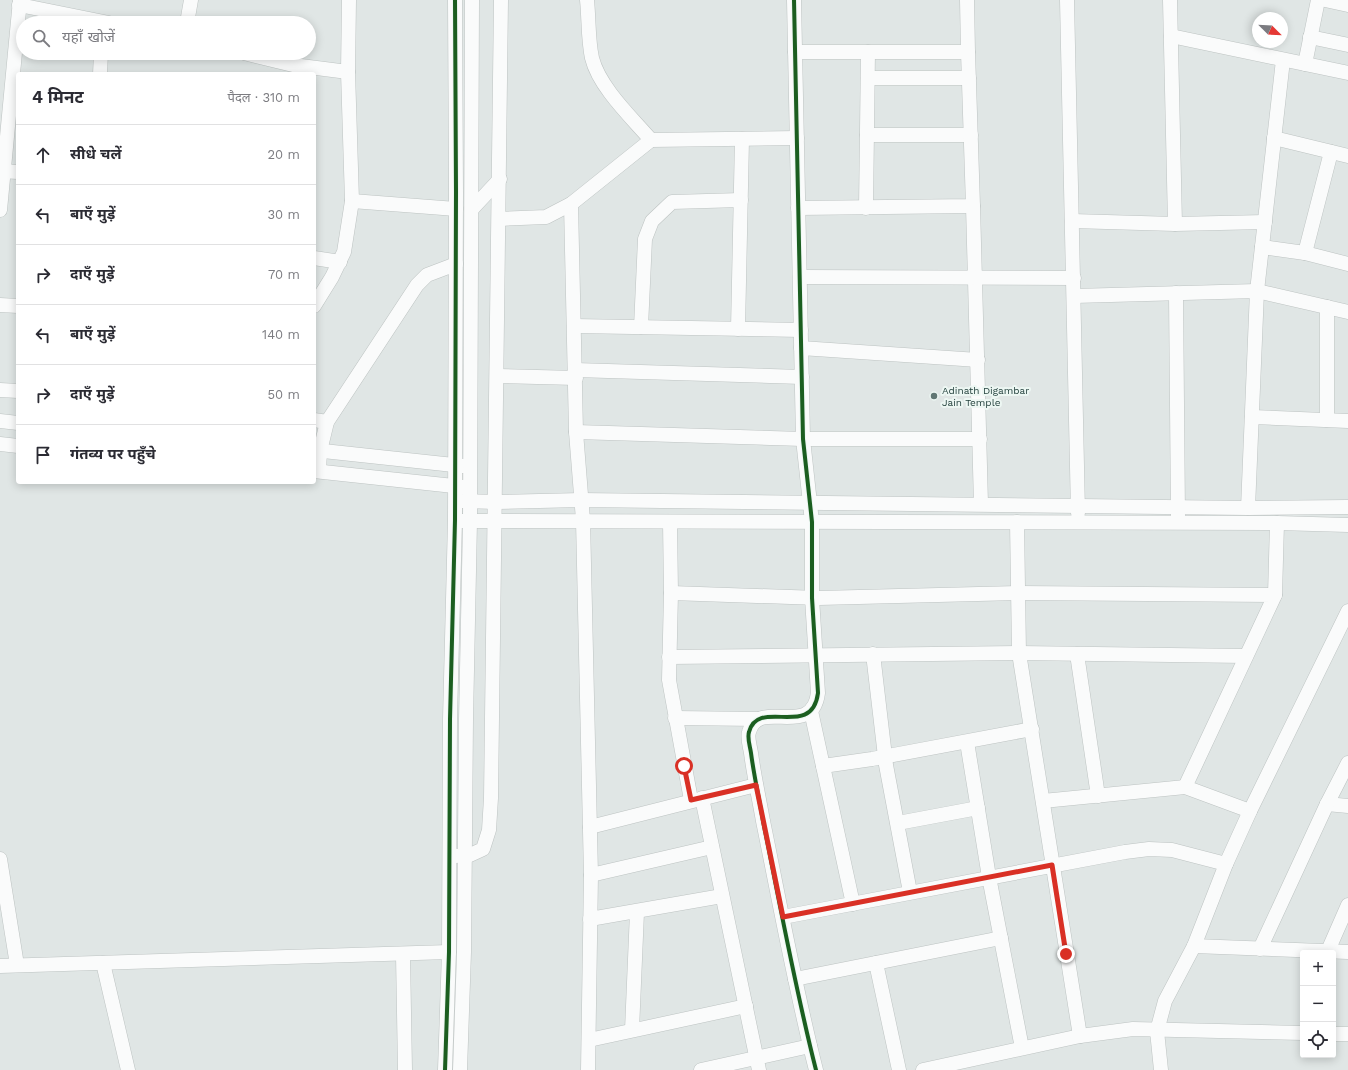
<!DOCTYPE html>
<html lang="hi">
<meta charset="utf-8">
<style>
body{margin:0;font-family:"Work Sans","Noto Sans Devanagari",sans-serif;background:#f2f2f3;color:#2b2b33}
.controls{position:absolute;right:12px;bottom:12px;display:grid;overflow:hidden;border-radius:4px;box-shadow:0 2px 10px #0003}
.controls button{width:36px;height:36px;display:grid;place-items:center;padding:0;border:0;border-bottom:1px solid #e1e1e2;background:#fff;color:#2b2b33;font:20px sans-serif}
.compass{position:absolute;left:1252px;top:12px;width:36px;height:36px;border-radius:50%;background:#fff;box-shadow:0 2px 10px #0003;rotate:114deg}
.stop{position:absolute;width:12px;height:12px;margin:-9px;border:3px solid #d93025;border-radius:50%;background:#fff}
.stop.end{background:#d93025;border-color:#fff;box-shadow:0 1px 4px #0008}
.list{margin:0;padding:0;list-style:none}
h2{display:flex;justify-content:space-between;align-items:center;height:52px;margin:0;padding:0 16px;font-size:17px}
h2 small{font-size:13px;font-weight:400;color:#7c7c81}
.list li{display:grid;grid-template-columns:26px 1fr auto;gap:12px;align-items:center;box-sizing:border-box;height:60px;padding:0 16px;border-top:1px solid #e1e1e2}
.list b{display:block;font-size:15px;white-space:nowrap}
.list em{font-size:13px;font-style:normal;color:#7c7c81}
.icon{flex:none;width:22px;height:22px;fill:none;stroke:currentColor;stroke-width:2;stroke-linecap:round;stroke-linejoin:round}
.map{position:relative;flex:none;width:1348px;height:1070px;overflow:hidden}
.search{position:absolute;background:#fff;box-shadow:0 2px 10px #0003;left:16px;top:16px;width:300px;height:44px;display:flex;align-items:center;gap:10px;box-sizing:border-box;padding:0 14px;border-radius:22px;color:#7c7c81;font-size:15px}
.panel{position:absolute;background:#fff;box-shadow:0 2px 10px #0003;left:16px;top:72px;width:300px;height:412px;border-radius:4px}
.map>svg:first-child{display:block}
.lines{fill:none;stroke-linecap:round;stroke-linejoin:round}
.minor-casing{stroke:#bdc3c2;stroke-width:15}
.minor{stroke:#fafbfb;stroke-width:14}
.cycleway-casing{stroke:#edf7f3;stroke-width:6}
.cycleway{stroke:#1b5e20;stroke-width:4}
.route{stroke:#d93025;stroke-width:5}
.poi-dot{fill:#617774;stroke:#edf7f3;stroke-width:1.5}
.labels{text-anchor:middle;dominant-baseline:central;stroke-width:4;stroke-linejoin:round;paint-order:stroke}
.poi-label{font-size:10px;fill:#1d3b37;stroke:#edf7f3;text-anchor:start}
</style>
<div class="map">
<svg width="1348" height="1070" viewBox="0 0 1348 1070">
<rect width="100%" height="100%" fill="#e0e6e5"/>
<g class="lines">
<g class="minor-casing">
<g id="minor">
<path d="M587,0C589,19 588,40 592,58C599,87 632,118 651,140L797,138"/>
<path d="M794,0L803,439L812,522V598L818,693C812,740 758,697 749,732C747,738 750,746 751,753C754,776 759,798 763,821C780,904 795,988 816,1070"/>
<polyline points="1067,0 1078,513"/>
<polyline points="1170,0 1175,224"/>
<polyline points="1325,0 1348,5"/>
<polyline points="19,5 109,23"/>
<polyline points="187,23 191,0"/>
<polyline points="1171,36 1348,73"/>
<polyline points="1310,37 1348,45"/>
<polyline points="795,52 968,52 967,0"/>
<polyline points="244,53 293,65 348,72"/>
<polyline points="1305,64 1318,0"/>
<polyline points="100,74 101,53"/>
<polyline points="868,78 969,78"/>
<polyline points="867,135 971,135"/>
<polyline points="1274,138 1348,156"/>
<polyline points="0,171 18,172"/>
<polyline points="352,201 456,209"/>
<polyline points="571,204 576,432 583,520 591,875 588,1070"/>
<polyline points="973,206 981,504"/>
<polyline points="798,208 973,206 968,52"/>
<polyline points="866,208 868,52"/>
<polyline points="472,209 500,179"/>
<polyline points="0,210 20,0"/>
<polyline points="499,219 546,217 571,204 651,140"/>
<polyline points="1072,221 1175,224 1265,222"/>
<polyline points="1262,247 1305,253 1348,264"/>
<polyline points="1305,253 1331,152"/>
<polyline points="314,258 340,262"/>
<polyline points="800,277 1074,278"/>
<polyline points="1176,293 1178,516"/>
<polyline points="1074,296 1257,291 1348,312"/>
<polyline points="0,305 18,306"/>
<polyline points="314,306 332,277 344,252 352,201 348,72 349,0"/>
<polyline points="1327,307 1327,420"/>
<polyline points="574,326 801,330"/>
<polyline points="641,327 645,239 652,221 672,202 741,200"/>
<polyline points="738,329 742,139"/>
<polyline points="801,348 978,360"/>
<polyline points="575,370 802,377"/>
<polyline points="497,376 576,378"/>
<polyline points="0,390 18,391"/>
<polyline points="1252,417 1348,421"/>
<polyline points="314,420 327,422"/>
<polyline points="0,421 18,423"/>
<polyline points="576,432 803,439 980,439"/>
<polyline points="0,444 18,446"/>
<polyline points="314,450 463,466"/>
<polyline points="314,471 463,487"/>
<polyline points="319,471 320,451 327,422 417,285 427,275 456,264"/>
<polyline points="461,501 497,502 581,500 1248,508 1348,507"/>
<polyline points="1248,508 1257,291 1283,60"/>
<polyline points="460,521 1277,523 1348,525"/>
<polyline points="670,522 671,593 669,680 691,800"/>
<polyline points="1017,522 1019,653 1080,1036"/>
<polyline points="671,593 819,598 1019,593 1275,595 1185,787 1250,811"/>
<polyline points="1275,595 1277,523"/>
<polyline points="873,654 886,765 910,892"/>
<polyline points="1077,654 1098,796"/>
<polyline points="669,657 1019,653 1246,656"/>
<polyline points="811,711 853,904"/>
<polyline points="675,718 758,719"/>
<polyline points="967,742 989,877 1022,1048"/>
<polyline points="823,766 872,759 1032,729"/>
<polyline points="702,798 759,1070"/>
<polyline points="1043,801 1185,787"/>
<polyline points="1327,804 1348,806"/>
<polyline points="898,823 978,808"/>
<polyline points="590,827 756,785"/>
<polyline points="455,856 470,855 483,849 489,830 491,798 501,0"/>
<polyline points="0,859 17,965"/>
<polyline points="591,875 712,847"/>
<polyline points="783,917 1125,852 1149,849 1172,850 1226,864"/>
<polyline points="590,919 722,896"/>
<polyline points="1194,946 1348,952"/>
<polyline points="1260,949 1327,804 1348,763"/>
<polyline points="1327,953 1348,905"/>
<polyline points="403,955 405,1070"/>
<polyline points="103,963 128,1070"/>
<polyline points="876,963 899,1070"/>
<polyline points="0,966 449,952"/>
<polyline points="795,979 1001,938"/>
<polyline points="632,1030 637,912"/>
<polyline points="1333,1034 1348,1034"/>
<polyline points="589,1040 746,1006"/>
<polyline points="445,1070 449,952 450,719 455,520 456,192 455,0"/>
<polyline points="460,1070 464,952 466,719 470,521 472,0"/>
<polyline points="701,1070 810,1046"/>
<polyline points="923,1070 1080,1036 1133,1029 1303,1033"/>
<polyline points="1161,1070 1157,1031 1165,1001 1194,946 1226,864 1250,811 1348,611"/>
</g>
</g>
<use href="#minor" class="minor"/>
<g class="cycleway-casing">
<g id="cycleway">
<path d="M794,0L803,439L812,522V598L818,693C812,740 758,697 749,732C747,738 750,746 751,753C754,776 759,798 763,821C780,904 795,988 816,1070"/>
<polyline points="445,1070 449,952 450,719 455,520 456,192 455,0"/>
</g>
</g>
<use href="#cycleway" class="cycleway"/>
</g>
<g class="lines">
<polyline class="route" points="684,766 691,800 756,785 783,917 1052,865 1066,954"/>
</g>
<circle class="poi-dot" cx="934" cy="396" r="4"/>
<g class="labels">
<g class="poi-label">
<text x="942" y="390">Adinath Digambar<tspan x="942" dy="12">Jain Temple</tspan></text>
</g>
</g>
</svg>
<div class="controls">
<button>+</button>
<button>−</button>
<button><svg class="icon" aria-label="locate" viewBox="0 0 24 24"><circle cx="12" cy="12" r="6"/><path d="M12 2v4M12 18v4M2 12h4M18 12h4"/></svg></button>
</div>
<svg class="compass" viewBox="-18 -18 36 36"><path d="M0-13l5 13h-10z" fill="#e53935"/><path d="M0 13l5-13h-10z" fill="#7c7c81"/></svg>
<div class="stop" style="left:684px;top:766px"></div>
<div class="stop end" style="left:1066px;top:954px"></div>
<div class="search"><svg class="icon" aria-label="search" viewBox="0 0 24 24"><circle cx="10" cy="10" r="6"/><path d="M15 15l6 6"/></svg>यहाँ खोजें</div>
<section class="panel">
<h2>4 मिनट<small>पैदल · 310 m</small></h2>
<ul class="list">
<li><svg class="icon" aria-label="ahead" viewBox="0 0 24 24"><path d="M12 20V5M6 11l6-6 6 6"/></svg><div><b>सीधे चलें</b></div><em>20 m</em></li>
<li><svg class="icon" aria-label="left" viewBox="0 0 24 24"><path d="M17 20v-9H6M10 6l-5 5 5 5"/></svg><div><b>बाएँ मुड़ें</b></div><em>30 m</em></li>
<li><svg class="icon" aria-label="right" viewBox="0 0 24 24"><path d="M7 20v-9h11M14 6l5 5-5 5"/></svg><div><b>दाएँ मुड़ें</b></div><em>70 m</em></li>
<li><svg class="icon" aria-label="left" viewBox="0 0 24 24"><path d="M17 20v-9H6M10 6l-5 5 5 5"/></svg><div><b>बाएँ मुड़ें</b></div><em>140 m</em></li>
<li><svg class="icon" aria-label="right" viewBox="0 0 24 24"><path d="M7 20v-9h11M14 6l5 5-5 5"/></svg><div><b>दाएँ मुड़ें</b></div><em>50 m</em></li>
<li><svg class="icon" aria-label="arrive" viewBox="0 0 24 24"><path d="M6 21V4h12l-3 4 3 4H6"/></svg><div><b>गंतव्य पर पहुँचे</b></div></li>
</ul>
</section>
</div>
